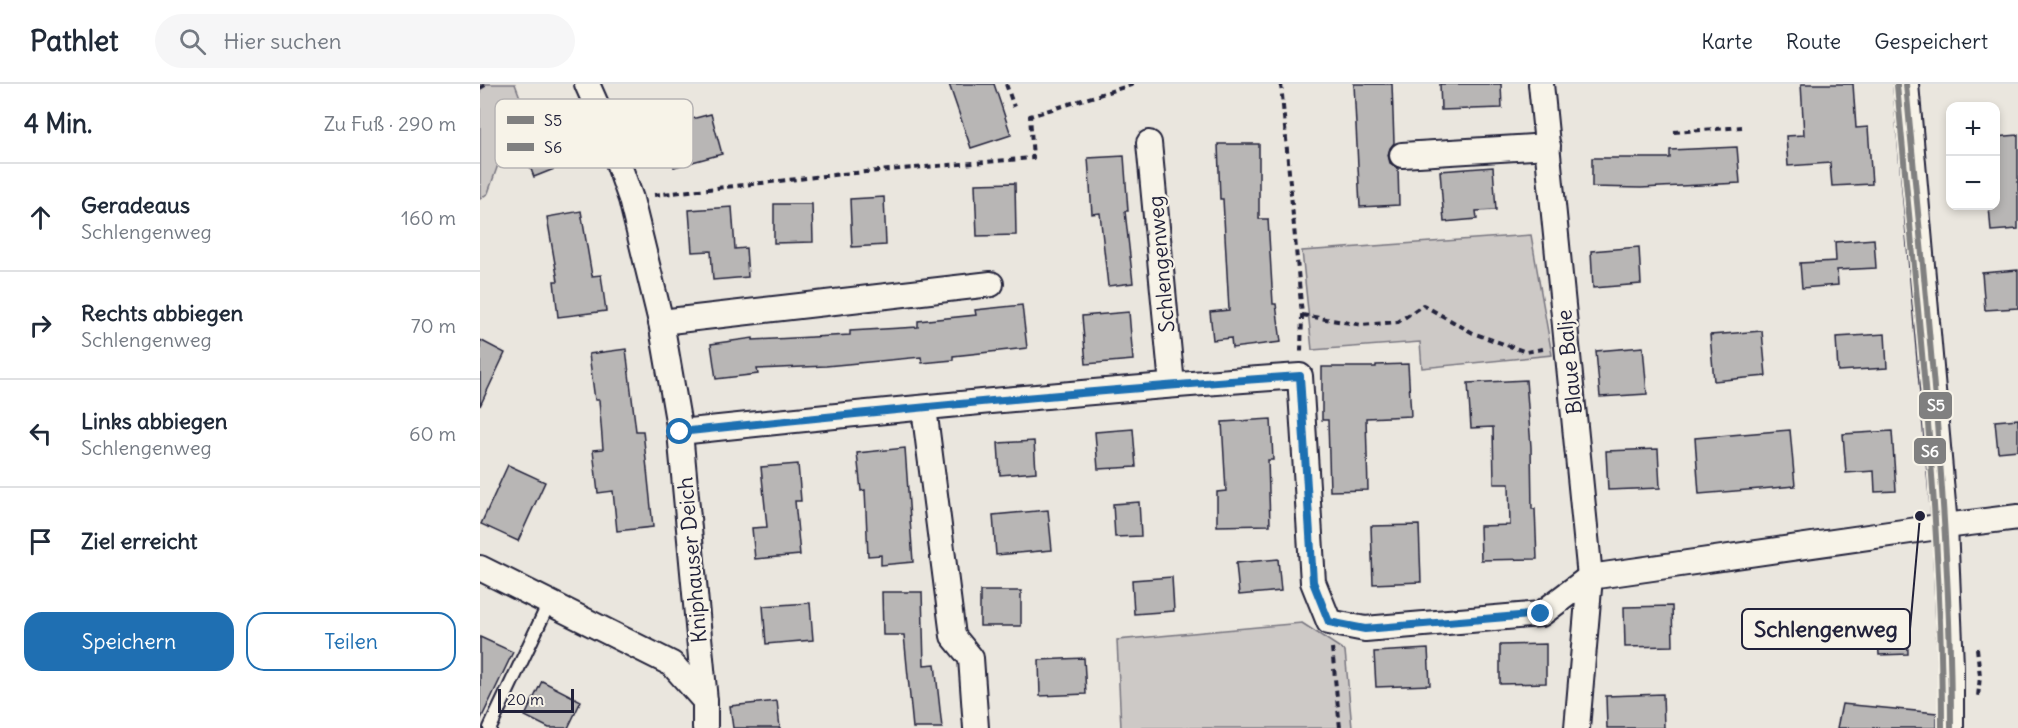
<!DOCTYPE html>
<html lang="de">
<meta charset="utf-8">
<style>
body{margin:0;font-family:Delius,sans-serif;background:#f6f6f7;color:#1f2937}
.controls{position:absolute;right:18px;top:18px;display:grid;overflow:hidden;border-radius:12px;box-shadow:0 3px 9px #0003}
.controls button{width:54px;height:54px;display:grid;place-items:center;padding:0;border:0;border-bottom:2px solid #e0e1e3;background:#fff;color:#1f2937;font:30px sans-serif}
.scale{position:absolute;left:18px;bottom:15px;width:76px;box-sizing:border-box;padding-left:6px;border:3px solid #22223b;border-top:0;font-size:16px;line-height:21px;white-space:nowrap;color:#22223b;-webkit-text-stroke:4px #f7f3e8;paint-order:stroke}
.stop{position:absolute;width:18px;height:18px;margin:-14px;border:4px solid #1f6fb2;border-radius:50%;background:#fff}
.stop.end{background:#1f6fb2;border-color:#fff;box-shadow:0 2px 6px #0008}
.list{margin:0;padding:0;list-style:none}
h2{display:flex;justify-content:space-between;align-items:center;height:78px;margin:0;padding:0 24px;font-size:26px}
h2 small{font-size:20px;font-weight:400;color:#747a83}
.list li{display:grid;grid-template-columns:39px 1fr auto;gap:18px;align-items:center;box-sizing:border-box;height:108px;padding:0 24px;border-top:2px solid #e0e1e3}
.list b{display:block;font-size:22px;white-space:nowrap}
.list p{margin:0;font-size:20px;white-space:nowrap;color:#747a83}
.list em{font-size:20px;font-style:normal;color:#747a83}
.actions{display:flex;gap:12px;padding:18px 24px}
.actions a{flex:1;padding:14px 0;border:2px solid #1f6fb2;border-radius:18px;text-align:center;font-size:21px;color:#1f6fb2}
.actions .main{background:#1f6fb2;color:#fff}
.icon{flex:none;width:33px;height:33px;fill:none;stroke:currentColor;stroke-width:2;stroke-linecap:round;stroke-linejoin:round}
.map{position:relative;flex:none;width:1538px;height:644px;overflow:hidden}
header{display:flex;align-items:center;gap:36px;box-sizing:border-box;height:84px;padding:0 30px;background:#fff;border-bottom:2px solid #e0e1e3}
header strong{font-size:28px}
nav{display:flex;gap:33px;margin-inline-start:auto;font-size:21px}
.search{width:420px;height:54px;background:#f6f6f7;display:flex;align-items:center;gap:15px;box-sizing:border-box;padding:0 21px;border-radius:33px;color:#747a83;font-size:22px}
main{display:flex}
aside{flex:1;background:#fff}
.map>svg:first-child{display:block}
.green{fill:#cdc9c6;stroke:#787680;stroke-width:1.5}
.building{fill:#b8b6b5;stroke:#22223b;stroke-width:1.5}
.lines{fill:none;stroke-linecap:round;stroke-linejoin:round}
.service-casing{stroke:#22223b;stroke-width:16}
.minor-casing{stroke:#22223b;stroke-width:28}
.path{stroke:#22223b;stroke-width:4;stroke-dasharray:6 4.5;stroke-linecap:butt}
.service{stroke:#f7f3e8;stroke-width:12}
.minor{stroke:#f7f3e8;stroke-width:24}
.bus-1-casing{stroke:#f7f3e8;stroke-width:10}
.bus-2-casing{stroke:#f7f3e8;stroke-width:10}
.bus-1{stroke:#808080;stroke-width:6}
.bus-2{stroke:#808080;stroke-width:6}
.route{stroke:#1f6fb2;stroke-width:8}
.labels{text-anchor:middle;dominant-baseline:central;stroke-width:4.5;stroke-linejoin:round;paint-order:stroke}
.street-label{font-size:21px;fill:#22223b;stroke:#f7f3e8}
.key{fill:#f7f3e8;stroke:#b7b4b4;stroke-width:1.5}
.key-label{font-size:16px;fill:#22223b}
.leader{fill:none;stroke:#22223b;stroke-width:2}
.callout-dot{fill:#22223b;stroke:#f7f3e8;stroke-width:2}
.callout{fill:#f7f3e8;stroke:#22223b;stroke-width:2}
.callout-label{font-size:22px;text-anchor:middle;font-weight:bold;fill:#22223b}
.line-badge{stroke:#f7f3e8;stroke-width:2}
.badge-label{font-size:16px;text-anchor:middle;font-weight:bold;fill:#fff}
</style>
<header>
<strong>Pathlet</strong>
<div class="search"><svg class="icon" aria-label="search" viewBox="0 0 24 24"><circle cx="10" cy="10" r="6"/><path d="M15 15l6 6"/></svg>Hier suchen</div>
<nav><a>Karte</a><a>Route</a><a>Gespeichert</a></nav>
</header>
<main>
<aside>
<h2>4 Min.<small>Zu Fuß · 290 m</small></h2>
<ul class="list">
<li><svg class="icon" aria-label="ahead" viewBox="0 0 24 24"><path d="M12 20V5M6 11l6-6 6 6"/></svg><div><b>Geradeaus</b><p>Schlengenweg</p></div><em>160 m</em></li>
<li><svg class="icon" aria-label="right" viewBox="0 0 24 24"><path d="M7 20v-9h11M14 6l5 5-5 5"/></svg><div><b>Rechts abbiegen</b><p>Schlengenweg</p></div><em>70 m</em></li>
<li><svg class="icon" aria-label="left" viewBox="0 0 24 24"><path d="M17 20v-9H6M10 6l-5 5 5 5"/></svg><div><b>Links abbiegen</b><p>Schlengenweg</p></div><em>60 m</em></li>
<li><svg class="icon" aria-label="arrive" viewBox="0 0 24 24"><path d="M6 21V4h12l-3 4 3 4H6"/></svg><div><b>Ziel erreicht</b></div></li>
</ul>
<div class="actions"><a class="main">Speichern</a><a>Teilen</a></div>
</aside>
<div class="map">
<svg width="1538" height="644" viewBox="0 0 1538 644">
<rect width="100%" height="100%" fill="#eae6de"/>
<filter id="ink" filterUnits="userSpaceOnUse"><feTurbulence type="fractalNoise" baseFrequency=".0167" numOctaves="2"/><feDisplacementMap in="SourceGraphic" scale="12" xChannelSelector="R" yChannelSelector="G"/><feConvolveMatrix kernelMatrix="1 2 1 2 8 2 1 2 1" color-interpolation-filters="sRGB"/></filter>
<g filter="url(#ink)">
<g class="green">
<polygon points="0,0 35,0 41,16 8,109 0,115"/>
<polygon points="1051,151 1072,271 942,284 940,258 832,266 822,167"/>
<polygon points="822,539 865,567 872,644 641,644 637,556"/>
</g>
<g class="building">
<polygon points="469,0 514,0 531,51 491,64"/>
<polygon points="874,0 912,0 914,59 910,64 908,71 910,79 918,84 919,121 880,123"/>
<polygon points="960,0 1021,0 1022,24 961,26"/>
<polygon points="1321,0 1373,0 1376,44 1388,43 1392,100 1352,102 1350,79 1308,82 1306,52 1324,51"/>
<polygon points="231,30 242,70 194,83 185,51 185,42"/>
<polygon points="72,34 81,56 71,60 79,83 54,93 37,49"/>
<polygon points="1538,51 1538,145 1511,147 1509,122 1515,122 1515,53"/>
<polygon points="738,60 779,60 779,135 788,135 793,220 796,220 801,258 752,264 751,254 733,256 730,228 749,226 743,115 740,115"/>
<polygon points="1257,63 1260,99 1161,104 1112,103 1112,74 1190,74 1190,66"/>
<polygon points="644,72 648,127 645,127 653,199 628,202 620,129 612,130 608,74"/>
<polygon points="1013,83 1016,126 996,127 997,135 964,138 960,87"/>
<polygon points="535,99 536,151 497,152 495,100"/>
<polygon points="404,113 406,161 372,163 370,115"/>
<polygon points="294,120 332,120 333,158 294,159"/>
<polygon points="252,123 255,165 266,164 268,193 233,196 231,167 212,168 209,126"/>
<polygon points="101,127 112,192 121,191 126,227 78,233 74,197 78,197 67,133"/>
<polygon points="1394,155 1396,184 1357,186 1358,201 1322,204 1320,179 1356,177 1355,158"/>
<polygon points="1159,163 1161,200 1113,204 1111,167"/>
<polygon points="1538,186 1538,224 1505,226 1502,189"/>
<polygon points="542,221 547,264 473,272 473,276 442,279 441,273 346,282 277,285 278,290 236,295 231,260 273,254 273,256 370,251 370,247 438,243 438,237 496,231 495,226"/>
<polygon points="649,228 653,276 606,280 602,232"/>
<polygon points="1282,247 1286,292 1234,297 1230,251"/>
<polygon points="1405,250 1407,284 1358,287 1356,253"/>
<polygon points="0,256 25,269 0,322"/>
<polygon points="1163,263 1167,310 1120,313 1116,267"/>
<polygon points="146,265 156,347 163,347 173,443 137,447 133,407 118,409 113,366 123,365 119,316 115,316 109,270"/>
<polygon points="928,280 931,332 886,334 888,406 850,407 848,336 842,336 842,283 896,283 896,281"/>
<polygon points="1046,296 1051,363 1052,425 1055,425 1057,475 1001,476 1000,442 1030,441 1029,400 1014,400 1013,343 991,344 988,299"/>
<polygon points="791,335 793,376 788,376 790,441 737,442 737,408 746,407 742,338"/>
<polygon points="1538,335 1538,366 1518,368 1515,337"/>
<polygon points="653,345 656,383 618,385 615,348"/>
<polygon points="1310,346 1315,402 1219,410 1215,354"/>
<polygon points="1412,347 1416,407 1395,408 1394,387 1366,389 1363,350"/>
<polygon points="554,357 556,388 520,391 518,359"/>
<polygon points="425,364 433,478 401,481 401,471 388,472 385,406 381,407 377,369"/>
<polygon points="1178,365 1180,404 1128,406 1126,367"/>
<polygon points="318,380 321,417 315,417 320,471 275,475 272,444 287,443 281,383"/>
<polygon points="28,381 65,398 38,457 1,440"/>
<polygon points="659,418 661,452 635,453 633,420"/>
<polygon points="568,426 572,466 516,471 513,431"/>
<polygon points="939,441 941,498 893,500 891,442"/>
<polygon points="798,475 801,507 759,511 756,479"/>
<polygon points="692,493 694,527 654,530 652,496"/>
<rect x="500" y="507" width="41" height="35"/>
<polygon points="402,508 442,508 444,581 455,580 462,644 433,644 424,551 403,551"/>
<polygon points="330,519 333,556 286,560 283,522"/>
<polygon points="1192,522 1193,562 1145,563 1144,523"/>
<polygon points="1427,531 1428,570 1399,571 1397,532"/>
<polygon points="0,553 33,568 0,637"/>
<polygon points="1066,560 1066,599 1020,600 1020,561"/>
<polygon points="948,565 950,601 896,603 894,568"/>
<polygon points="604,574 606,610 560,612 559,576"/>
<polygon points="62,597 101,617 88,644 69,644 45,632"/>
<polygon points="1183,610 1184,644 1127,644 1126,612"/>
<polygon points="297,617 300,644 253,644 250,622"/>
<polygon points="1362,620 1457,629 1457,644 1357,644"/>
</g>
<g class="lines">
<g class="service-casing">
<polyline id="service" points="10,644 69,519"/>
</g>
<g class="minor-casing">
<g id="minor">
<polyline points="107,0 123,36 151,115 181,238 200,348 225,617 225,644"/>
<polyline points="1061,0 1110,493 1097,644"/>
<polyline points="1426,0 1465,442 1471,582 1471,644"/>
<polyline points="669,59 692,301"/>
<polyline points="922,71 1068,62"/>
<polyline points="181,238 511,200"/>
<polyline points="444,324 473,552 491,574 496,644"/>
<path d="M200,348C407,326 613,306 820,292L833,498L849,538L885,545L1061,530L1110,493L1465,442L1538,433"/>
<polyline points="0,484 192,580 225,617"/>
</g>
</g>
<g class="path">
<polyline points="526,0 534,23"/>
<polyline points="801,0 822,231 821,268"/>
<polyline points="0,4 7,0"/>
<polyline points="1194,48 1262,43"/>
<polyline points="174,111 362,90 553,74 550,32 654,0"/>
<polyline points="822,231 882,241 918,238 943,221 993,249 1046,268 1063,265"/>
<polyline points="852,564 860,644"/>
<polyline points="1497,564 1500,592 1498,613"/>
</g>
<use href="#service" class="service"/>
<use href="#minor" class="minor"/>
<g class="bus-1-casing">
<path id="bus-1" d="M1426,0C1445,214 1471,429 1471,644"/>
</g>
<g class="bus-2-casing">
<path id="bus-2" d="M1417,1C1436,215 1462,429 1462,644"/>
</g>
<use href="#bus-1" class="bus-1"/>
<use href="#bus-2" class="bus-2"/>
</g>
</g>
<g class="lines" filter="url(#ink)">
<path class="route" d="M200,348C407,326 613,306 820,292L833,498L849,538L885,545L1061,530"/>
</g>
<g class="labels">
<g class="street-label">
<text transform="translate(681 180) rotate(-95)">Schlengenweg</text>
<text transform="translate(1089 278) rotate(-96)">Blaue Balje</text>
<text transform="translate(212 476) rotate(-95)">Kniphauser Deich</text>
</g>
</g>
<rect x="15" y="15" width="198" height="69" rx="9" class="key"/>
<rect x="27" y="32" width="27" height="8" fill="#808080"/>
<rect x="27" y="59" width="27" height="8" fill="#808080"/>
<g class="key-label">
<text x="64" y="42">S5</text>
<text x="64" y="69">S6</text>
</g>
<path class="leader" d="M1440 432L1430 545"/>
<circle class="callout-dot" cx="1440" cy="432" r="6"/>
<rect class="callout" x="1262" y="525" width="168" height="40" rx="6"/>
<g class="callout-label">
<text x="1346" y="553">Schlengenweg</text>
</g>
<g class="line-badge">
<rect x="1438" y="307" width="35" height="29" rx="6" fill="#808080"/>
<rect x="1433" y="353" width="34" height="28" rx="6" fill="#808080"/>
</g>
<g class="badge-label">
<text x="1456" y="327">S5</text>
<text x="1450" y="373">S6</text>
</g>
</svg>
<div class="controls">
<button>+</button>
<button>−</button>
</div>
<div class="scale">20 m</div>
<div class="stop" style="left:200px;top:348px"></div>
<div class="stop end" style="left:1061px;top:530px"></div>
</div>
</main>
